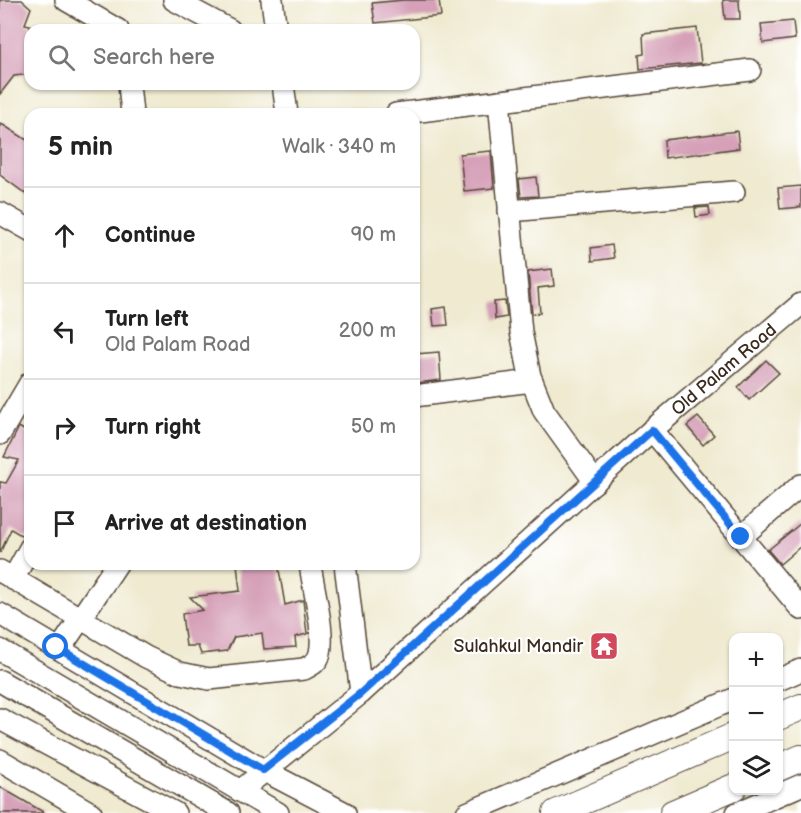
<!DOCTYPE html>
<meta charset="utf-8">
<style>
body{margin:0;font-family:"Balsamiq Sans",sans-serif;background:#f2f2f2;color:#222}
.controls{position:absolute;right:18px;bottom:18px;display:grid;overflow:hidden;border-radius:12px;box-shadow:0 2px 4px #0004}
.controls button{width:54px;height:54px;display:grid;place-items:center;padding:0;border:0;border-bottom:2px solid #e0e0e0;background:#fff;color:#222;font:30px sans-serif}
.stop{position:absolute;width:18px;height:18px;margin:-14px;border:4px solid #1a73e8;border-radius:50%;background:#fff}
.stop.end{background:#1a73e8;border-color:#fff;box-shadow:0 2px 6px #0008}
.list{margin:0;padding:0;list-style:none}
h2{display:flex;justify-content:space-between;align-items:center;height:78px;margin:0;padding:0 24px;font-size:26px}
h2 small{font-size:20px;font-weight:400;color:#767676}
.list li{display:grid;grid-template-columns:39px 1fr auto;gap:18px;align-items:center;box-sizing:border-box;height:96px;padding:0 24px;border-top:2px solid #e0e0e0}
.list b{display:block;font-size:22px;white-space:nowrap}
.list p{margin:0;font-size:20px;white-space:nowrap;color:#767676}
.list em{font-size:20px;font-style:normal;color:#767676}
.icon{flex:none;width:33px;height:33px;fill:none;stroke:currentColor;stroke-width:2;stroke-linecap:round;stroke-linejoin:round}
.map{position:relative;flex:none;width:801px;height:813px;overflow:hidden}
.search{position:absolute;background:#fff;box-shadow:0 2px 4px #0004;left:24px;top:24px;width:396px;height:66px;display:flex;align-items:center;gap:15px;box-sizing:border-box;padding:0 21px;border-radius:18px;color:#767676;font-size:22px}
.panel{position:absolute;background:#fff;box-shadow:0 2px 4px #0004;left:24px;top:108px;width:396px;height:462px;border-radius:18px}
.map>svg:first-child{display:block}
.building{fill:#d5a0b8}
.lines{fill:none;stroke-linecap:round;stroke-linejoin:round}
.minor-casing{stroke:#564739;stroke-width:24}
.major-casing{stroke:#564739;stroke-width:28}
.minor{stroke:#fff;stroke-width:21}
.major{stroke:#fff;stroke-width:26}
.route{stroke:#1a73e8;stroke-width:8}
.labels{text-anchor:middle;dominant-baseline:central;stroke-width:4.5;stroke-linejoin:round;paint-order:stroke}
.street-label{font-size:18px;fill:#3b2a1e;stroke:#fff}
.poi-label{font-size:18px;fill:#3b2a1e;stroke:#fff;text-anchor:end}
</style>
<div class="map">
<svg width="801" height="813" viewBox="0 0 801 813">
<rect width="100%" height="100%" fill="#fff"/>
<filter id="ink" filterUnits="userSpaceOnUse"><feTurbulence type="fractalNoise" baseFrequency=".0167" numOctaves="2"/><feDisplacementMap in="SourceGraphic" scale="12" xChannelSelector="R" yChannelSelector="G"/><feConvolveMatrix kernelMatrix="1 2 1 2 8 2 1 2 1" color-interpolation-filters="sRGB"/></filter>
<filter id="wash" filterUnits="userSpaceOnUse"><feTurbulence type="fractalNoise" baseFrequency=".008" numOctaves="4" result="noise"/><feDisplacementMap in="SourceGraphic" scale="24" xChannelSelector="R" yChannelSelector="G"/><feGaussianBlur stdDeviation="1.35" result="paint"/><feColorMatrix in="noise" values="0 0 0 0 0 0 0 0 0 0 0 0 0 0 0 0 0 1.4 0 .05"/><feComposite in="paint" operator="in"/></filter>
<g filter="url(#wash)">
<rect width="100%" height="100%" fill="#efead0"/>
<g id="blocks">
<g class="building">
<polygon points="0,0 22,0 31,8 25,24 30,25 30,74 14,76 0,94"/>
<polygon points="404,0 439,0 441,16 375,23 372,3"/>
<polygon points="723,0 739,0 740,19 725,19"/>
<polygon points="793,21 795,39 763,43 761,24"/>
<polygon points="697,28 701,63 640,69 639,55 644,54 643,34"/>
<polygon points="0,123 30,142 30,197 0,175"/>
<polygon points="737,131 739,148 665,158 664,140"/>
<polygon points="491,151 494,188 464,191 460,154"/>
<polygon points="536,177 538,196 521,197 519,179"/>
<polygon points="801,186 801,207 780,209 778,188"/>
<polygon points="709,207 710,215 696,217 695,208"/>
<polygon points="612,245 614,258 592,261 591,248"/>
<polygon points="552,269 554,286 538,288 540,313 532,314 528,272"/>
<polygon points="505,301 507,317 495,319 494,302"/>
<polygon points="446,307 448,325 434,326 432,309"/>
<polygon points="439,352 441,380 417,383 415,354"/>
<polygon points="766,360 779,373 749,400 738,387"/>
<polygon points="698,417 714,435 703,445 687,426"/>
<polygon points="19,427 30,434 30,535 24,537 11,529 0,553 0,482 6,483 19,460 4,457"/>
<polygon points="801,523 801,546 780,564 768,550"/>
<polygon points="237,564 278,564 285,605 303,600 307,634 295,637 296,647 264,649 262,633 234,637 227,651 201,654 198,646 186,646 182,614 203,610 190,597 240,591"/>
<polygon points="0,787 45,813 0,813"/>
</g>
</g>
</g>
<g filter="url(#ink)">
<use href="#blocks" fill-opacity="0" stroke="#564739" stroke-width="1.5"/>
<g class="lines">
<g class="minor-casing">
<g id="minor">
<polyline points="66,0 118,30"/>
<polyline points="174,0 230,30"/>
<polyline points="272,0 276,30"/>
<polyline points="129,84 132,114"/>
<polyline points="283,84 287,114"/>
<polyline points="499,101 521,332 530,376 544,411 595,482"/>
<polyline points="396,114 750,70"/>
<polyline points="509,211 734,192"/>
<polyline points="0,213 30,230"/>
<polyline points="414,396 532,381"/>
<polyline points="652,430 741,537 801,485"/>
<polyline points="0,434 30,383"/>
<polyline points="741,537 801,609"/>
<polyline points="345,564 361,693"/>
<path d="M0,571L146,657L180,673L209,679L304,669C312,665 318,662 320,653C325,631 313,588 310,564"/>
<polyline points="13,579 30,548"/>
<polyline points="0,614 263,770 345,813"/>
<polyline points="60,649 117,564"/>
<polyline points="0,650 278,813"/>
<polyline points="778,680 801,670"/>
<polyline points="0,681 228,813"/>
<polyline points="0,719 175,813"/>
<polyline points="0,760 91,813"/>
<path id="s1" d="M240,791L361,693L652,430L801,304"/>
<polyline points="467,813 734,699"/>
<polyline points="737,813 801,785"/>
</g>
</g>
<g class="major-casing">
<g id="major">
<polyline points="778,717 801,707"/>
<polyline points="778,768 801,758"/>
<polyline points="556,813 734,736"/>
<polyline points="673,813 734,787"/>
</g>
</g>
<use href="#minor" class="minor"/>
<use href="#major" class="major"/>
</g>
</g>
<g class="lines" filter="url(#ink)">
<polyline class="route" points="56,647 263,770 361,693 652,430 741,537"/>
</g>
<defs>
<g id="temple-square" transform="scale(1.5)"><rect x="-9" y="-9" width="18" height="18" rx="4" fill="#d1495b" stroke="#fff"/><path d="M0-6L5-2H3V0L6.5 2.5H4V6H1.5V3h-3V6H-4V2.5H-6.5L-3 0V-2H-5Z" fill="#fff"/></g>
</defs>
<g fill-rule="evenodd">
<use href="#temple-square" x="604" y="646"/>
</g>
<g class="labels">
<g class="street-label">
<text stroke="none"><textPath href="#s1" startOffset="642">Old Palam Road</textPath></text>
</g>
<g class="poi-label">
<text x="583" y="646">Sulahkul Mandir</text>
</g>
</g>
</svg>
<div class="controls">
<button>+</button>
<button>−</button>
<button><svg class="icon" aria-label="layers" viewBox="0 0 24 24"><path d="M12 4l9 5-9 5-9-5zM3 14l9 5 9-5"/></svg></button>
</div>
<div class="stop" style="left:56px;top:647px"></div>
<div class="stop end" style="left:741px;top:537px"></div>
<div class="search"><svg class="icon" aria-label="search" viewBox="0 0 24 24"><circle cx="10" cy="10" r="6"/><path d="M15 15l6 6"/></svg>Search here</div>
<section class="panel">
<h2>5 min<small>Walk · 340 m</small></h2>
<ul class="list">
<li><svg class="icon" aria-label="ahead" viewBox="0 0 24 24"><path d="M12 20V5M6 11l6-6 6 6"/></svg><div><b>Continue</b></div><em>90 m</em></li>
<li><svg class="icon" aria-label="left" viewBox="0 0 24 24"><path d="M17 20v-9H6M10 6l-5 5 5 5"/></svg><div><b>Turn left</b><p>Old Palam Road</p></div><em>200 m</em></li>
<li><svg class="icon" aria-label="right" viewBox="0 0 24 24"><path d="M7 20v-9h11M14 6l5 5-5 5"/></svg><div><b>Turn right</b></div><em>50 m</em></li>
<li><svg class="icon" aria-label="arrive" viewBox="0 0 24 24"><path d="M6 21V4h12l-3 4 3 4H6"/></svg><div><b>Arrive at destination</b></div></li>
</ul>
</section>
</div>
